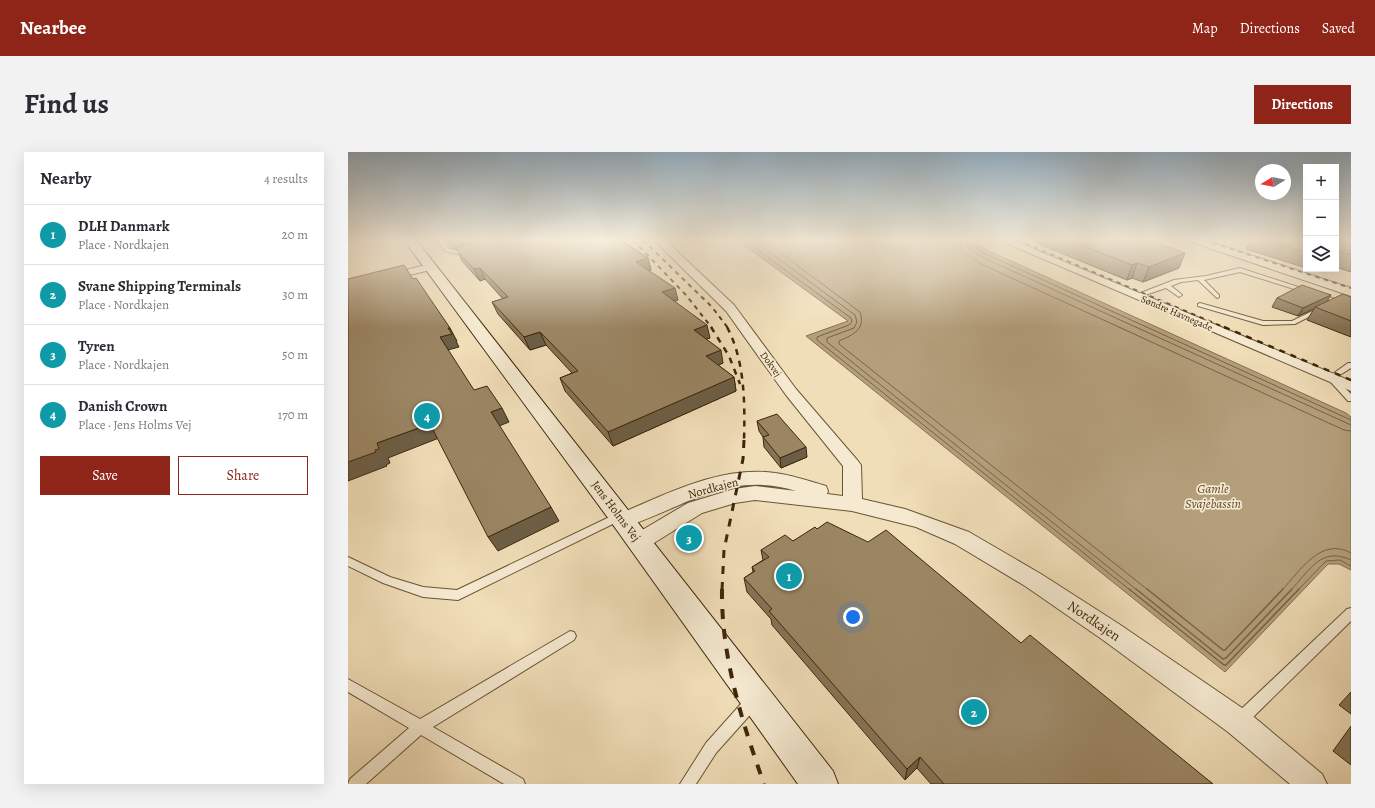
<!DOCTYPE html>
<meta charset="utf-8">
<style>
body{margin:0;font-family:Alegreya,serif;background:#f2f2f3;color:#2b2b33}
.controls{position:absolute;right:12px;top:12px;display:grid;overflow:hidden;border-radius:0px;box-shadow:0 4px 16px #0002}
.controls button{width:36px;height:36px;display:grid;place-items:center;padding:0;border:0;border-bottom:1px solid #e1e1e2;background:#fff;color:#2b2b33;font:20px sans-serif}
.compass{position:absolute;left:907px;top:12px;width:36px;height:36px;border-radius:50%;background:#fff;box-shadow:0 4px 16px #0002;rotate:260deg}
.you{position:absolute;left:505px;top:465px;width:14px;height:14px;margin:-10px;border:3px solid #fff;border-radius:50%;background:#1a73e8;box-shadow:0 0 0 6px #1a73e833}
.badge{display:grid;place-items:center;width:26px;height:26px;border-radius:50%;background:#8f2418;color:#fff;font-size:13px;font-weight:700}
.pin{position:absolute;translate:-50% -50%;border:2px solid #fff;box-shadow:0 1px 4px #0006}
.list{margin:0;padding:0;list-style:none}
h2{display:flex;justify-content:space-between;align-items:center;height:52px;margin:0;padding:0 16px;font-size:17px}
h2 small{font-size:13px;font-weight:400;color:#7c7c81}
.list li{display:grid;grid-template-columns:26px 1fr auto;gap:12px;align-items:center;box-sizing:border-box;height:60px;padding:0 16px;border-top:1px solid #e1e1e2}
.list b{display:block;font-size:15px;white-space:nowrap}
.list p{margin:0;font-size:13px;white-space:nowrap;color:#7c7c81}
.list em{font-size:13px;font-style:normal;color:#7c7c81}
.actions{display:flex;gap:8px;padding:12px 16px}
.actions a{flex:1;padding:9px 0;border:1px solid #8f2418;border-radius:0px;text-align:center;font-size:14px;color:#8f2418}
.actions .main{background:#8f2418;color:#fff}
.icon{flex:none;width:22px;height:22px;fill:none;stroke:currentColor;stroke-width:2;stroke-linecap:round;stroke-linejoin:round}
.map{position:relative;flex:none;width:1003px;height:632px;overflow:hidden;border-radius:0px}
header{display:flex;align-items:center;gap:24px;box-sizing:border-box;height:56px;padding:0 20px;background:#8f2418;color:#fff}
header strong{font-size:19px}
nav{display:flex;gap:22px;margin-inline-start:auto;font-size:14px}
.intro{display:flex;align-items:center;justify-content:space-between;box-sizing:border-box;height:96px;padding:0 24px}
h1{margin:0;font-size:28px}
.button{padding:10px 18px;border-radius:0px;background:#8f2418;color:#fff;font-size:14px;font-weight:700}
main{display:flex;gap:24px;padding:0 24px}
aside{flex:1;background:#fff;border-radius:0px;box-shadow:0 4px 16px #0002}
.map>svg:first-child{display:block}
.water{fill:#b49f7c;stroke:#856f4e}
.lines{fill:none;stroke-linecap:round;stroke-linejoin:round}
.shore-far1{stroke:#7a6242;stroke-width:1}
.shore{stroke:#7a6242;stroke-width:1.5}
.lane-casing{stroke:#6b5435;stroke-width:2}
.street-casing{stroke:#6b5435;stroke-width:2}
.secondary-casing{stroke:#3f2609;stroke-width:2}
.lane{fill:#f5ead1;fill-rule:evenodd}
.street{fill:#f5ead1;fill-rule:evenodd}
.secondary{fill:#f5ead1;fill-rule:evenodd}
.rail-far3{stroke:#3f2609;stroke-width:2;stroke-dasharray:4.5 4.5;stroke-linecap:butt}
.rail-far2{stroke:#3f2609;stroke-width:2.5;stroke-dasharray:6 6;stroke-linecap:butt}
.rail-far1{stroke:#3f2609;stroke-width:3;stroke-dasharray:8 8;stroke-linecap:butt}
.rail{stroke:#3f2609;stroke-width:4;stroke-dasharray:10 10;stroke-linecap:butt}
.wall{fill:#857356;stroke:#3f2609}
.shaded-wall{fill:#6c5e46;stroke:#3f2609}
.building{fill:#9b8664;stroke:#3f2609}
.labels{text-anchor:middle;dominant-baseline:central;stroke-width:3.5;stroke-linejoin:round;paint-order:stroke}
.far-street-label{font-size:10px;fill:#3f2609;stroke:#f5ead1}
.street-label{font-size:12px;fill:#3f2609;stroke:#f5ead1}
.water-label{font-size:13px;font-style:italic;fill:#624a2c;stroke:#f5ead1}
.near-street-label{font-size:14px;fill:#3f2609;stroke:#f5ead1}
</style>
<header>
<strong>Nearbee</strong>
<nav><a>Map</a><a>Directions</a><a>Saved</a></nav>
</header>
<div class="intro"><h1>Find us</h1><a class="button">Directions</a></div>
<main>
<aside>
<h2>Nearby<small>4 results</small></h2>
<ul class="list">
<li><span class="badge" style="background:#0f9aa8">1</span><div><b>DLH Danmark</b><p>Place · Nordkajen</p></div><em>20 m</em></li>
<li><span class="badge" style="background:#0f9aa8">2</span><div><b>Svane Shipping Terminals</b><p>Place · Nordkajen</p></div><em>30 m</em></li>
<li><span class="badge" style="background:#0f9aa8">3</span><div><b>Tyren</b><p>Place · Nordkajen</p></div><em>50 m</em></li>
<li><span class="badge" style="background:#0f9aa8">4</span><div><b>Danish Crown</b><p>Place · Jens Holms Vej</p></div><em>170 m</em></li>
</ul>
<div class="actions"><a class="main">Save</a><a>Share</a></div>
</aside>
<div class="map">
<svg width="1003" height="632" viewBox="0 0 1003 632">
<rect width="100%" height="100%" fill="#f0deb8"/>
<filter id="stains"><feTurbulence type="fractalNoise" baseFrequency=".005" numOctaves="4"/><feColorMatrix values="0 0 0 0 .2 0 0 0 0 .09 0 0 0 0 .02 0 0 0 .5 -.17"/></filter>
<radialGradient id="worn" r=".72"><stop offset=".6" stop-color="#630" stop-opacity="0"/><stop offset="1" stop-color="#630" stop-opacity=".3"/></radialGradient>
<polygon class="water" points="389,88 622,88 639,98 998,261 1003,265 1003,418 991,412 980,412 877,520 458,184 500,169"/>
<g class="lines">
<g class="shore-far1">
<polyline points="396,88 503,166 504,170 501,173 469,185 469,188 782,438"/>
<polyline points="405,88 507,163 509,170 506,176 479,186 479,190 789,438"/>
<path d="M415,88L512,160C518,177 505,183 491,189V192L800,438"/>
<polyline points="611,88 614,99 633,112 996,278 1003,279"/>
<polyline points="617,88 620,96 636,106 1003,273"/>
<polyline points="622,88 624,93 638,102 1003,268"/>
<path d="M934,438C952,419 973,384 1003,401"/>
<path d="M943,438C962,418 973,394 1003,408"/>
<polyline points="950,438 978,409 992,408 1003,414"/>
</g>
<g class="shore">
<polyline points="781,437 876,513 878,513 951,437"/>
<polyline points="788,437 875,507 878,506 944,437"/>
<polyline points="799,437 875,498 877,498 935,437"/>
</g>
<g class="lane-casing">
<g id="lane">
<polygon points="89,88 94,88 101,97 125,103 122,105 97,99"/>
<polygon points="892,116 993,149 988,150 892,120 856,128 871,143 871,145 869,146 850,128 833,130 823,134 833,142 834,143 831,145 818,136 788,146 785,144 826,128 858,124"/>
<polygon points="852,151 915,169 944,169 971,156 976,157 947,172 915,173 850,154 850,152"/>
<polygon points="1000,211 1003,211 1003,216 987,226 1003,242 1003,249 1000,249 979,226"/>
<polygon points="272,360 275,361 277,364 275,367 110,448 75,445 35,431 0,414 0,405 42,425 75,435 109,438"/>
<polygon points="1003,456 1003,469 897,573 892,575 887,573 885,568 887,563 999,457"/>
<polygon points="222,479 226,480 228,484 226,488 85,575 175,627 177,632 156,632 73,583 18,632 0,632 2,627 61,576 0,540 0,527 72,567"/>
<polygon points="405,543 410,544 412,549 410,554 368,601 348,632 332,632 358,591 400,544"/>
</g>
</g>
<g class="street-casing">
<g id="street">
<path d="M306,88H317L386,153L448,237L510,309L513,313L514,347L557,357L621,380L693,422L771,472L900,560L974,622L979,632H942L880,580L755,488L677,434L607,392L568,375L504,359L407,348L387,351L354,361L298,396L291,398L284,396L281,390L284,384L340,351L386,337L407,334L448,339C379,318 337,356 276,375L269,373L266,368L269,363C318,342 373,313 427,321C444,323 461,329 478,334L480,339L479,342L495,344V314L438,243L378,159Z"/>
<polygon points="651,88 664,88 1003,229 1003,239"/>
<polygon points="842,88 857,88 1003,136 1003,144 843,90"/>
<polygon points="82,112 86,113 87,115 86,117 0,138 0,132"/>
</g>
</g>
<g class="secondary-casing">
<polygon id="secondary" points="56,88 68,88 485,619 490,632 450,632 263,370"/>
</g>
<use href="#lane" class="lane"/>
<use href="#street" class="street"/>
<use href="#secondary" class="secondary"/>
<g class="rail-far3">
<polyline points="285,88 338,143 364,176"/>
<polyline points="295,88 364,155 380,176"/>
<polyline points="669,88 878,176"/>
<polyline points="856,88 1003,136"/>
</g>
<g class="rail-far2">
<polyline points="363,175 381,204 392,232"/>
<path d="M379,175C397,209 397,251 396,289"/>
<polyline points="876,175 1003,228"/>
</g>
<polyline class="rail-far1" points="374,438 376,398 395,307 396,288"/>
<path class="rail" d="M374,437C373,504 394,570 416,632"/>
</g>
<g class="wall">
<polygon points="97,88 277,88 278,90 276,90 300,106 303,118 301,118 330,148 326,149 362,186 358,187 375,211 370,213 386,225 388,239 265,294 217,239 212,226 224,221 198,193 182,198 150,162 144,150 155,147 137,127 132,129 114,109 109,97 104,96"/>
<polygon points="681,88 801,88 831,116 795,130 784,126 779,128"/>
<polygon points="903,88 958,88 958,114 955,115 898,97"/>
<polygon points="988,88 1003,88 1003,120 988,115"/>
<polygon points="983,143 978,150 1003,145 1003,185 959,168 966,157 950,164 924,155 929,146"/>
<polygon points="409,269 459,305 433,316 416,295 415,285 411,279"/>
<polygon points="469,377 673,491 865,632 583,632 569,616 557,628 424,473 423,467 399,440 396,426 405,420 404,415 415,408 413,398 445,389"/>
<polygon points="1003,540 1003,562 991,553"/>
<polygon points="1003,574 1003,613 985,599"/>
</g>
<g class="shaded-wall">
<polygon points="0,88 7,88 0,90"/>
<polygon points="111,88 172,88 116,99"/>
<polygon points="265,88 277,88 278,90 266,93"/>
<polygon points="837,101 831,116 795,130 801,115"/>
<polygon points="300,106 303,118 291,121 288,110"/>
<polygon points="958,109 958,114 955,115"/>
<polygon points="789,111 784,126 779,128 784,113"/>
<polygon points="132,116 137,127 132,129 126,117"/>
<polygon points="327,136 330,148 317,153 314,140"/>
<polygon points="983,143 978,151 967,155 966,157 950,164 955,156"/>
<polygon points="359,173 362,186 348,191 346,178"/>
<polygon points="100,176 102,176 109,189 108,189 111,195 100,198 92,185"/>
<polygon points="192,180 198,193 182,198 176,185"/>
<polygon points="373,198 375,211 361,217 358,204"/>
<polygon points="386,225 388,239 265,294 260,280"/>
<polygon points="154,256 161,270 151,274 143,260"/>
<polygon points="82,272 91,286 40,306 42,311 38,313 39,314 0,329 0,310 27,298 29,291"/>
<polygon points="458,295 459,305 433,316 432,306"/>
<polygon points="203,355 211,369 150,399 140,385"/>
<polygon points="572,605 569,616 557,628 559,617"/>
</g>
<g class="building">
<polygon points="143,88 272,88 300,106 288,110 327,136 314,140 359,173 346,178 373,198 358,204 386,225 260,280 212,226 230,219 192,180 176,185 144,150 160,145 132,116 126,117 108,98 110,97 107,94 111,95"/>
<polygon points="720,88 801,88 837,101 801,115 789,111 784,113"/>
<polygon points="918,88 958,88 958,100"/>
<polygon points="988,88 1003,88 1003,103 988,99"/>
<polygon points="56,113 65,127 68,126 102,176 100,176 104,182 92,185 126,238 139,234 154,256 143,260 203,355 140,385 82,272 29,291 31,297 27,298 28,300 0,310 0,127"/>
<polygon points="954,133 983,143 955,156 929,146"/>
<polygon points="995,142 1003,145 1003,169 967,155"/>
<polygon points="429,262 458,295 432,306 415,285 421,283 409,269"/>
<polygon points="479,370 520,390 538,378 673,491 682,483 865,632 596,632 572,605 559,617 421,459 424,457 396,426 407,419 404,415 421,405 413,398 437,383 445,389 467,375 469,377"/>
</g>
<linearGradient id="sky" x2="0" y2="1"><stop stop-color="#93acbd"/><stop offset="0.5" stop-color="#f8f0df"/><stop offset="1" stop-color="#f8f0df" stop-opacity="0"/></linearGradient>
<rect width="1003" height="176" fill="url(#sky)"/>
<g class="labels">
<g class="far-street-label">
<text transform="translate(829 161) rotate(23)">Søndre Havnegade</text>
<text transform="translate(423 212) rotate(54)">Dokvej</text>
</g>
<g class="street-label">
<text transform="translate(365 336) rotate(-15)">Nordkajen</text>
<text transform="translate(268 359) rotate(53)">Jens Holms Vej</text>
</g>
<g class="water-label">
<text x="865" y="336">Gamle<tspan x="865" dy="15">Svajebassin</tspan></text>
</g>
<g class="near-street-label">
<text transform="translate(746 469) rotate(34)">Nordkajen</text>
</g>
</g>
<rect width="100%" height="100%" filter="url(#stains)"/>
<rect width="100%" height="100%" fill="url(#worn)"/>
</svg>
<div class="controls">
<button>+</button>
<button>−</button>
<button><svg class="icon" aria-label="layers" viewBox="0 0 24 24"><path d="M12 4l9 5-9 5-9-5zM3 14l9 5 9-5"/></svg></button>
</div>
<svg class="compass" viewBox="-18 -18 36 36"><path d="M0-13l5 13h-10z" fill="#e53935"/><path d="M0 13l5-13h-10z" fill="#7c7c81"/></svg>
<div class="you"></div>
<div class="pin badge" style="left:441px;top:424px;background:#0f9aa8">1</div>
<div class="pin badge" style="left:626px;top:560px;background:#0f9aa8">2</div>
<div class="pin badge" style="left:341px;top:386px;background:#0f9aa8">3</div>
<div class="pin badge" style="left:79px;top:264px;background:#0f9aa8">4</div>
</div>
</main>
